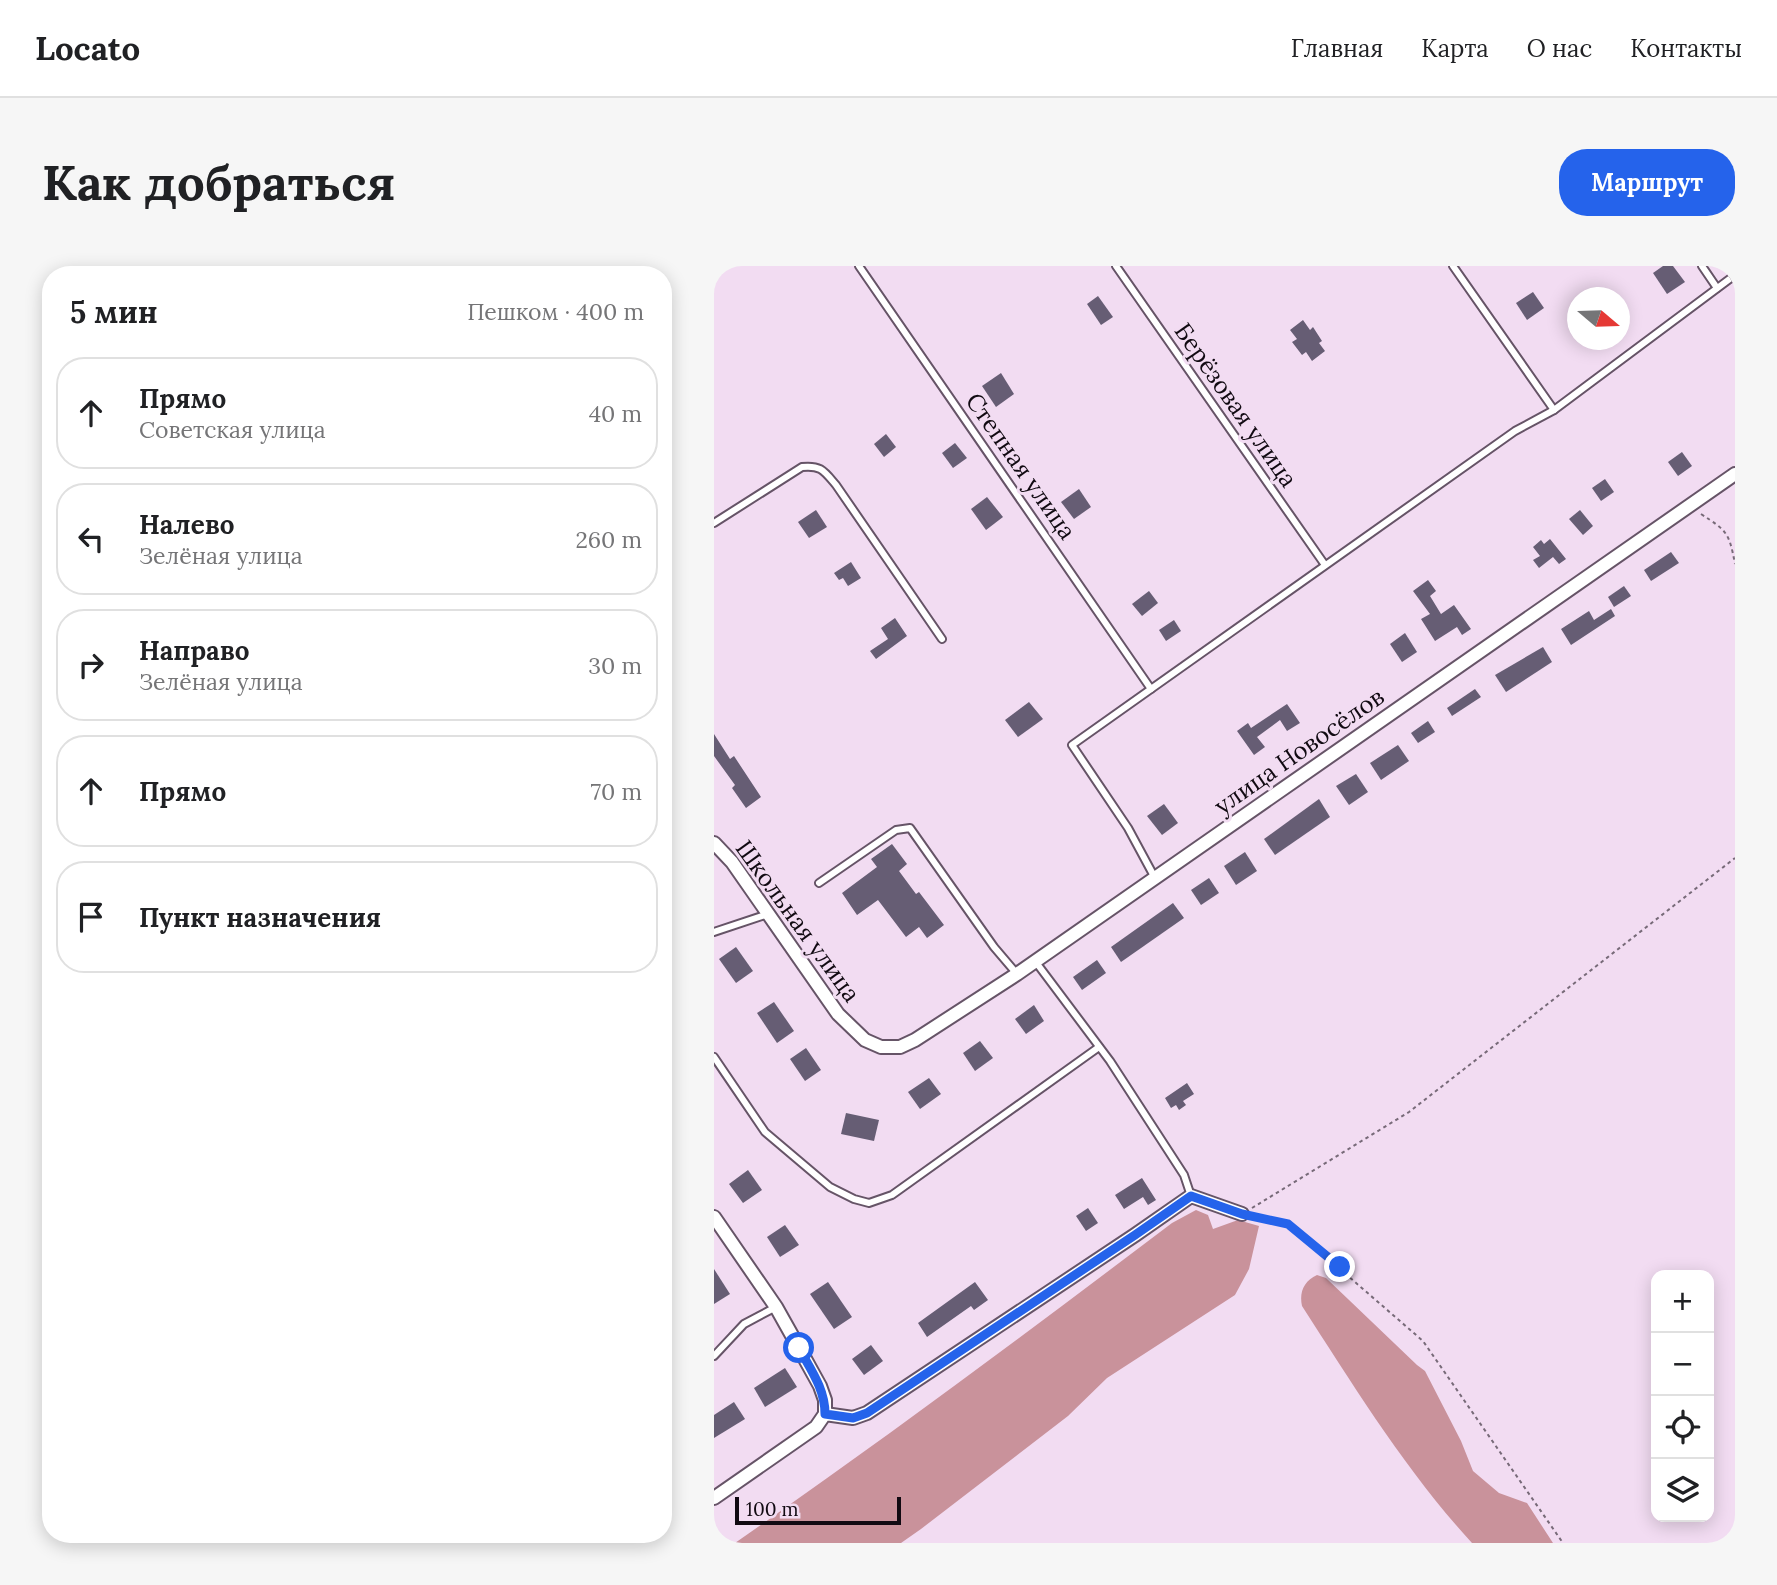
<!DOCTYPE html>
<html lang="ru">
<meta charset="utf-8">
<style>
body{margin:0;font-family:Lora,serif;background:#f6f6f6;color:#202124}
.controls{position:absolute;right:21px;bottom:21px;display:grid;overflow:hidden;border-radius:14px;box-shadow:0 4px 18px #0003}
.controls button{width:63px;height:63px;display:grid;place-items:center;padding:0;border:0;border-bottom:2px solid #e0e0e0;background:#fff;color:#202124;font:35px sans-serif}
.compass{position:absolute;left:853px;top:21px;width:63px;height:63px;border-radius:50%;background:#fff;box-shadow:0 4px 18px #0003;rotate:109deg}
.scale{position:absolute;left:21px;bottom:18px;width:166px;box-sizing:border-box;padding-left:7px;border:4px solid #110a12;border-top:0;font-size:19px;line-height:24px;white-space:nowrap;color:#110a12;-webkit-text-stroke:5px #f2dcf2;paint-order:stroke}
.stop{position:absolute;width:21px;height:21px;margin:-16px;border:5px solid #2563eb;border-radius:50%;background:#fff}
.stop.end{background:#2563eb;border-color:#fff;box-shadow:0 2px 7px #0008}
.list{margin:0;padding:0;list-style:none}
h2{display:flex;justify-content:space-between;align-items:center;height:91px;margin:0;padding:0 28px;font-size:30px}
h2 small{font-size:23px;font-weight:400;color:#757577}
.list li{display:grid;grid-template-columns:46px 1fr auto;gap:21px;align-items:center;box-sizing:border-box;height:112px;margin:0 14px 14px;padding:0 14px;border:2px solid #e0e0e0;border-radius:28px}
.list b{display:block;font-size:26px;white-space:nowrap}
.list p{margin:0;font-size:23px;white-space:nowrap;color:#757577}
.list em{font-size:23px;font-style:normal;color:#757577}
.icon{flex:none;width:38px;height:38px;fill:none;stroke:currentColor;stroke-width:2;stroke-linecap:round;stroke-linejoin:round}
.map{position:relative;flex:none;width:1021px;height:1277px;overflow:hidden;border-radius:28px}
header{display:flex;align-items:center;gap:42px;box-sizing:border-box;height:98px;padding:0 35px;background:#fff;border-bottom:2px solid #e0e0e0}
header strong{font-size:33px}
nav{display:flex;gap:38px;margin-inline-start:auto;font-size:24px}
.intro{display:flex;align-items:center;justify-content:space-between;box-sizing:border-box;height:168px;padding:0 42px}
h1{margin:0;font-size:49px}
.button{padding:18px 32px;border-radius:28px;background:#2563eb;color:#fff;font-size:24px;font-weight:700}
main{display:flex;gap:42px;padding:0 42px}
aside{flex:1;background:#fff;border-radius:28px;box-shadow:0 4px 18px #0003}
.map>svg:first-child{display:block}
.forest{fill:#c9929b}
.building{fill:#665d74}
.lines{fill:none;stroke-linecap:round;stroke-linejoin:round}
.lane-casing{stroke:#665467;stroke-width:10}
.street-casing{stroke:#665467;stroke-width:16}
.path{stroke:#776a78;stroke-width:2;stroke-dasharray:3.5 3.5;stroke-linecap:butt}
.lane{stroke:#fff;stroke-width:6}
.street{stroke:#fff;stroke-width:12}
.route{stroke:#2563eb;stroke-width:9}
.labels{text-anchor:middle;dominant-baseline:central;stroke-width:6;stroke-linejoin:round;paint-order:stroke}
.street-label{font-size:24px;fill:#110a12;stroke:#f2dcf2}
</style>
<header>
<strong>Locato</strong>
<nav><a>Главная</a><a>Карта</a><a>О нас</a><a>Контакты</a></nav>
</header>
<div class="intro"><h1>Как добраться</h1><a class="button">Маршрут</a></div>
<main>
<aside>
<h2>5 мин<small>Пешком · 400 m</small></h2>
<ul class="list">
<li><svg class="icon" aria-label="ahead" viewBox="0 0 24 24"><path d="M12 20V5M6 11l6-6 6 6"/></svg><div><b>Прямо</b><p>Советская улица</p></div><em>40 m</em></li>
<li><svg class="icon" aria-label="left" viewBox="0 0 24 24"><path d="M17 20v-9H6M10 6l-5 5 5 5"/></svg><div><b>Налево</b><p>Зелёная улица</p></div><em>260 m</em></li>
<li><svg class="icon" aria-label="right" viewBox="0 0 24 24"><path d="M7 20v-9h11M14 6l5 5-5 5"/></svg><div><b>Направо</b><p>Зелёная улица</p></div><em>30 m</em></li>
<li><svg class="icon" aria-label="ahead" viewBox="0 0 24 24"><path d="M12 20V5M6 11l6-6 6 6"/></svg><div><b>Прямо</b></div><em>70 m</em></li>
<li><svg class="icon" aria-label="arrive" viewBox="0 0 24 24"><path d="M6 21V4h12l-3 4 3 4H6"/></svg><div><b>Пункт назначения</b></div></li>
</ul>
</aside>
<div class="map">
<svg width="1021" height="1277" viewBox="0 0 1021 1277">
<rect width="100%" height="100%" fill="#f2dcf2"/>
<g class="forest">
<path d="M482,944L494,949L499,963L524,954L545,960L535,1003L521,1029L393,1112L354,1150L207,1263L187,1277H21C169,1174 314,1066 458,957Z"/>
<path d="M603,1009L612,1012L703,1099L711,1105L747,1175L759,1205L785,1227L813,1237L839,1277H758C692,1205 641,1122 588,1040C585,1026 590,1015 603,1009Z"/>
</g>
<g class="building">
<polygon points="949,0 959,0 971,16 953,28 939,7"/>
<polygon points="819,26 830,42 813,54 802,37"/>
<polygon points="384,30 399,51 387,59 373,38"/>
<polygon points="589,54 596,64 599,61 608,75 605,77 611,85 598,95 592,86 588,89 578,76 583,73 576,64"/>
<polygon points="287,107 300,128 282,141 268,120"/>
<polygon points="172,168 182,181 170,191 160,178"/>
<polygon points="241,177 253,192 239,202 228,187"/>
<polygon points="968,186 978,200 964,210 954,196"/>
<polygon points="891,213 900,226 887,235 878,222"/>
<polygon points="365,223 377,241 360,253 347,236"/>
<polygon points="273,231 289,251 272,264 257,243"/>
<polygon points="102,244 113,261 95,272 84,256"/>
<polygon points="866,244 879,260 869,269 855,253"/>
<polygon points="836,273 852,293 845,298 839,291 825,302 819,294 826,290 819,281 827,274 830,278"/>
<polygon points="957,286 965,297 937,315 930,304"/>
<polygon points="137,296 147,312 134,320 129,312 125,314 120,307"/>
<polygon points="714,314 722,325 716,330 727,348 740,339 757,363 748,369 743,361 721,375 707,353 716,348 699,325"/>
<polygon points="910,320 917,330 900,341 894,331"/>
<polygon points="435,325 444,337 428,350 418,338"/>
<polygon points="897,343 901,350 857,379 847,363 875,345 880,354"/>
<polygon points="181,352 193,370 162,393 156,385 174,373 167,362"/>
<polygon points="460,354 467,365 452,375 445,364"/>
<polygon points="691,367 703,386 688,396 676,378"/>
<polygon points="829,381 838,396 792,426 781,409"/>
<polygon points="761,423 767,431 738,450 733,442"/>
<polygon points="315,436 329,453 304,471 291,454"/>
<polygon points="573,438 586,457 573,465 566,454 543,471 551,481 540,489 523,465 534,457 537,462"/>
<polygon points="714,455 721,466 704,477 697,467"/>
<polygon points="0,468 16,493 20,490 47,531 32,542 18,522 21,519 0,490"/>
<polygon points="684,479 695,495 667,514 656,497"/>
<polygon points="642,508 654,526 635,539 622,520"/>
<polygon points="605,533 616,551 561,589 550,573"/>
<polygon points="450,538 464,557 448,569 433,550"/>
<polygon points="178,578 193,598 185,605 202,628 205,626 230,659 213,672 205,661 192,671 164,634 143,649 128,627 163,601 157,593"/>
<polygon points="531,586 543,605 522,619 510,600"/>
<polygon points="495,612 505,627 487,639 477,624"/>
<polygon points="459,637 470,652 407,696 397,681"/>
<polygon points="22,681 39,705 22,717 5,693"/>
<polygon points="383,694 392,707 368,724 359,711"/>
<polygon points="60,736 80,765 63,777 43,747"/>
<polygon points="320,739 330,755 312,768 301,753"/>
<polygon points="266,775 279,792 261,805 249,787"/>
<polygon points="92,782 107,804 91,815 76,793"/>
<polygon points="215,812 227,828 206,843 194,826"/>
<polygon points="473,817 480,828 469,835 472,839 465,844 462,839 457,842 451,832"/>
<polygon points="132,847 165,854 160,875 127,868"/>
<polygon points="34,904 48,924 29,937 15,918"/>
<polygon points="428,912 442,934 434,939 429,931 410,943 401,929"/>
<polygon points="374,942 384,957 372,965 362,950"/>
<polygon points="71,959 85,979 66,991 53,971"/>
<polygon points="0,1003 16,1028 0,1038"/>
<polygon points="114,1016 138,1051 120,1063 96,1028"/>
<polygon points="261,1016 274,1034 260,1044 257,1040 213,1071 204,1057"/>
<polygon points="157,1079 169,1095 150,1109 138,1093"/>
<polygon points="71,1102 83,1121 51,1141 40,1122"/>
<polygon points="20,1136 31,1153 0,1172 0,1149"/>
</g>
<g class="lines">
<g class="lane-casing">
<g id="lane">
<polyline points="145,0 437,423"/>
<polyline points="402,0 611,299"/>
<polyline points="739,0 840,144"/>
<polyline points="988,0 1003,22"/>
<path d="M0,257L88,201C107,199 110,205 122,219L228,373"/>
<polyline points="441,612 414,562 358,479 801,165 840,144 1021,9"/>
<polyline points="105,617 182,564 196,562 280,681 303,708"/>
<polyline points="0,666 54,648"/>
<polyline points="321,695 396,795 470,909 477,930"/>
<polyline points="0,791 51,866 116,921 140,933 155,937 178,929 385,781"/>
<polyline points="0,1090 30,1058 62,1041"/>
</g>
</g>
<g class="street-casing">
<g id="street">
<polyline points="0,577 18,596 124,748 151,774 167,781 186,781 201,774 303,708 1021,208"/>
<polyline points="0,951 62,1041 85,1082 106,1120 111,1134 111,1148"/>
<polyline points="0,1232 102,1161 111,1148 139,1152 153,1147 421,969 477,930 528,948"/>
</g>
</g>
<g class="path">
<path d="M987,248C1013,265 1015,266 1021,298"/>
<polyline points="538,942 695,846 1021,592"/>
<polyline points="538,950 574,958 709,1075 849,1277"/>
</g>
<use href="#lane" class="lane"/>
<use href="#street" class="street"/>
</g>
<g class="lines">
<path class="route" d="M85,1082C97,1104 111,1123 111,1148L139,1152L153,1147L421,969L477,930L528,948L574,958L626,1001"/>
</g>
<g class="labels">
<g class="street-label">
<text transform="translate(522 139) rotate(55)">Берёзовая улица</text>
<text transform="translate(307 200) rotate(55)">Степная улица</text>
<text transform="translate(585 485) rotate(-35)">улица Новосёлов</text>
<text transform="translate(84 655) rotate(54)">Школьная улица</text>
</g>
</g>
</svg>
<div class="controls">
<button>+</button>
<button>−</button>
<button><svg class="icon" aria-label="locate" viewBox="0 0 24 24"><circle cx="12" cy="12" r="6"/><path d="M12 2v4M12 18v4M2 12h4M18 12h4"/></svg></button>
<button><svg class="icon" aria-label="layers" viewBox="0 0 24 24"><path d="M12 4l9 5-9 5-9-5zM3 14l9 5 9-5"/></svg></button>
</div>
<svg class="compass" viewBox="-18 -18 36 36"><path d="M0-13l5 13h-10z" fill="#e53935"/><path d="M0 13l5-13h-10z" fill="#757577"/></svg>
<div class="scale">100 m</div>
<div class="stop" style="left:85px;top:1082px"></div>
<div class="stop end" style="left:626px;top:1001px"></div>
</div>
</main>
